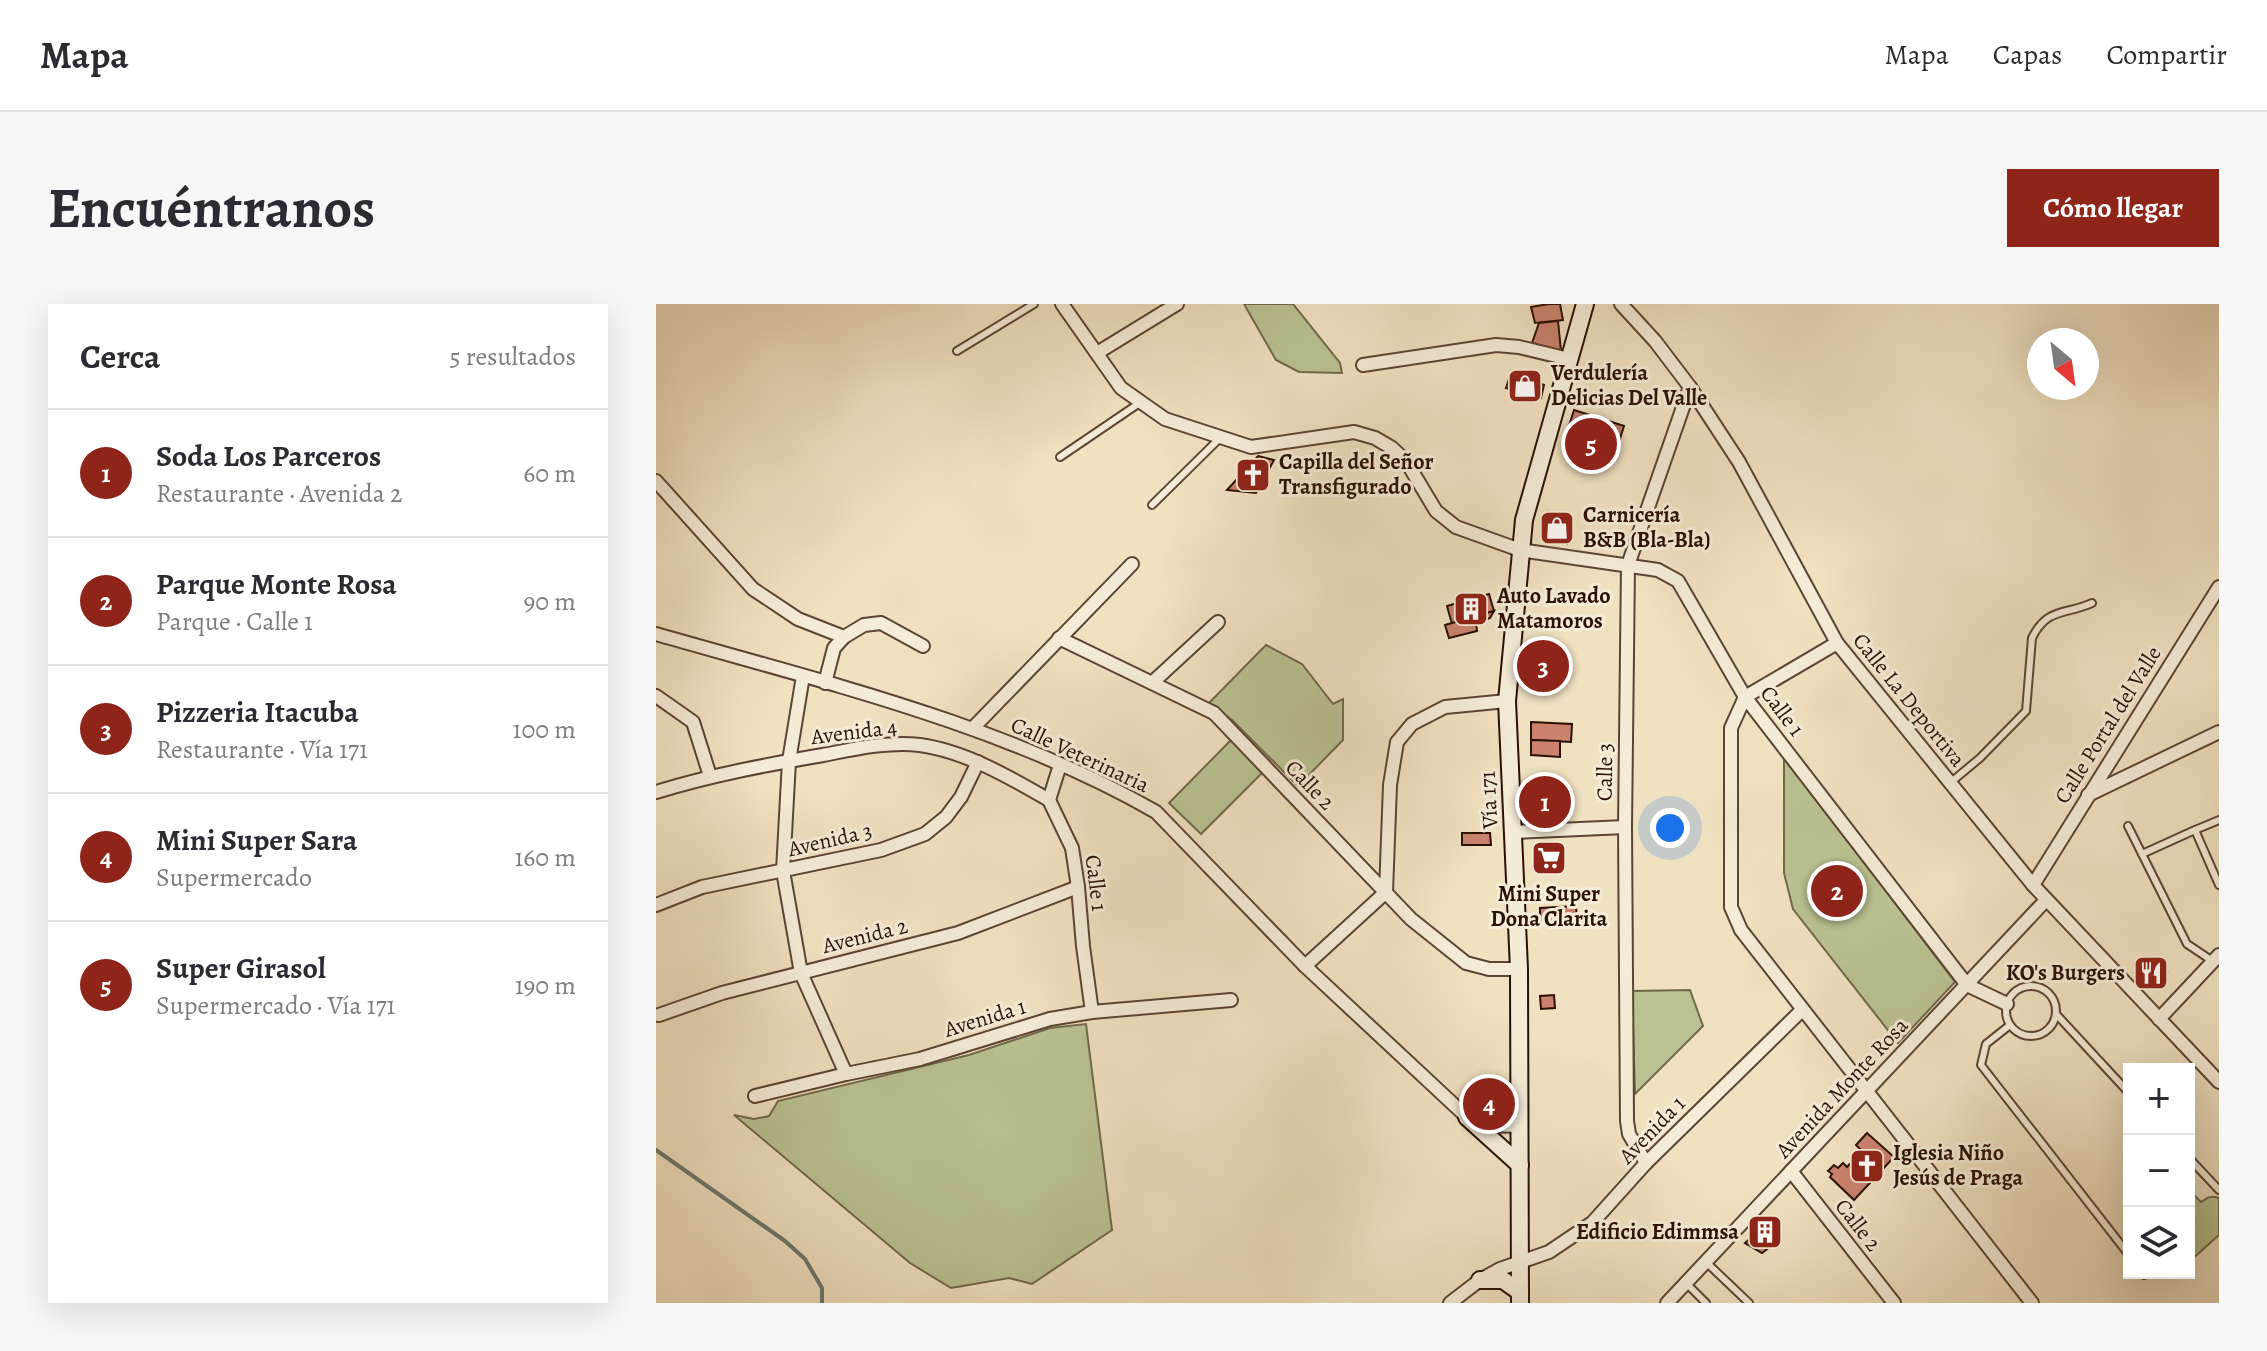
<!DOCTYPE html>
<html lang="es">
<meta charset="utf-8">
<style>
body{margin:0;font-family:Alegreya,serif;background:#f7f7f7;color:#2b2b33}
.controls{position:absolute;right:24px;bottom:24px;display:grid;overflow:hidden;border-radius:0px;box-shadow:0 8px 32px #0002}
.controls button{width:72px;height:72px;display:grid;place-items:center;padding:0;border:0;border-bottom:2px solid #e1e1e2;background:#fff;color:#2b2b33;font:40px sans-serif}
.compass{position:absolute;left:1371px;top:24px;width:72px;height:72px;border-radius:50%;background:#fff;box-shadow:0 8px 32px #0002;rotate:151deg}
.you{position:absolute;left:1014px;top:524px;width:28px;height:28px;margin:-20px;border:6px solid #fff;border-radius:50%;background:#1a73e8;box-shadow:0 0 0 12px #1a73e833}
.badge{display:grid;place-items:center;width:52px;height:52px;border-radius:50%;background:#8f2418;color:#fff;font-size:26px;font-weight:700}
.pin{position:absolute;translate:-50% -50%;border:4px solid #fff;box-shadow:0 2px 8px #0006}
.list{margin:0;padding:0;list-style:none}
h2{display:flex;justify-content:space-between;align-items:center;height:104px;margin:0;padding:0 32px;font-size:34px}
h2 small{font-size:26px;font-weight:400;color:#7c7c81}
.list li{display:grid;grid-template-columns:52px 1fr auto;gap:24px;align-items:center;box-sizing:border-box;height:128px;padding:0 32px;border-top:2px solid #e1e1e2}
.list b{display:block;font-size:30px;white-space:nowrap}
.list p{margin:0;font-size:26px;white-space:nowrap;color:#7c7c81}
.list em{font-size:26px;font-style:normal;color:#7c7c81}
.icon{flex:none;width:44px;height:44px;fill:none;stroke:currentColor;stroke-width:2;stroke-linecap:round;stroke-linejoin:round}
.map{position:relative;flex:none;width:1563px;height:999px;overflow:hidden;border-radius:0px}
header{display:flex;align-items:center;gap:48px;box-sizing:border-box;height:112px;padding:0 40px;background:#fff;border-bottom:2px solid #e1e1e2}
header strong{font-size:38px}
nav{display:flex;gap:44px;margin-inline-start:auto;font-size:28px}
.intro{display:flex;align-items:center;justify-content:space-between;box-sizing:border-box;height:192px;padding:0 48px}
h1{margin:0;font-size:56px}
.button{padding:20px 36px;border-radius:0px;background:#8f2418;color:#fff;font-size:28px;font-weight:700}
main{display:flex;gap:48px;padding:0 48px}
aside{flex:1;background:#fff;border-radius:0px;box-shadow:0 8px 32px #0002}
.map>svg:first-child{display:block}
.green{fill:#bac292;stroke:#72694c;stroke-width:2}
.lines{fill:none;stroke-linecap:round;stroke-linejoin:round}
.stream{stroke:#6d786f;stroke-width:4}
.building{fill:#ca826d;stroke:#2a1005;stroke-width:2}
.service-casing{stroke:#5c4434;stroke-width:10}
.minor-casing{stroke:#5c4434;stroke-width:16}
.secondary-casing{stroke:#2a1005;stroke-width:20}
.service{stroke:#f5ecd7;stroke-width:6}
.minor{stroke:#f5ecd7;stroke-width:12}
.secondary{stroke:#f5ecd7;stroke-width:16}
.labels{text-anchor:middle;dominant-baseline:central;stroke-width:6;stroke-linejoin:round;paint-order:stroke}
.poi-label{font-size:22px;font-weight:bold;fill:#2a1005;stroke:#f5ecd7;text-anchor:start}
.street-label{font-size:22px;fill:#2a1005;stroke:#f5ecd7}
</style>
<header>
<strong>Mapa</strong>
<nav><a>Mapa</a><a>Capas</a><a>Compartir</a></nav>
</header>
<div class="intro"><h1>Encuéntranos</h1><a class="button">Cómo llegar</a></div>
<main>
<aside>
<h2>Cerca<small>5 resultados</small></h2>
<ul class="list">
<li><span class="badge">1</span><div><b>Soda Los Parceros</b><p>Restaurante · Avenida 2</p></div><em>60 m</em></li>
<li><span class="badge">2</span><div><b>Parque Monte Rosa</b><p>Parque · Calle 1</p></div><em>90 m</em></li>
<li><span class="badge">3</span><div><b>Pizzeria Itacuba</b><p>Restaurante · Vía 171</p></div><em>100 m</em></li>
<li><span class="badge">4</span><div><b>Mini Super Sara</b><p>Supermercado</p></div><em>160 m</em></li>
<li><span class="badge">5</span><div><b>Super Girasol</b><p>Supermercado · Vía 171</p></div><em>190 m</em></li>
</ul>
</aside>
<div class="map">
<svg width="1563" height="999" viewBox="0 0 1563 999">
<rect width="100%" height="100%" fill="#f0e1c1"/>
<filter id="stains"><feTurbulence type="fractalNoise" baseFrequency=".0025" numOctaves="4"/><feColorMatrix values="0 0 0 0 .2 0 0 0 0 .09 0 0 0 0 .02 0 0 0 .5 -.17"/></filter>
<radialGradient id="worn" r=".72"><stop offset=".6" stop-color="#630" stop-opacity="0"/><stop offset="1" stop-color="#630" stop-opacity=".3"/></radialGradient>
<g class="green">
<polygon points="588,0 637,0 684,59 686,69 643,68 620,56"/>
<polygon points="610,341 646,360 677,400 687,395 687,436 642,482 576,416 553,399"/>
<polygon points="576,435 608,467 545,530 513,499"/>
<polygon points="1128,453 1299,678 1242,739 1137,605 1128,569"/>
<polygon points="1034,686 1047,722 979,790 976,687"/>
<polygon points="430,720 456,926 376,980 353,974 295,984 254,959 78,811 98,815 113,812 122,797 313,751 394,724"/>
<path d="M1534,887L1545,898C1551,894 1555,891 1563,894V931L1533,958Z"/>
</g>
<g class="lines">
<polyline class="stream" points="0,846 129,937 149,955 166,984 166,999"/>
</g>
<g class="building">
<polygon points="893,0 904,0 907,16 879,19 875,3"/>
<polygon points="902,17 905,47 876,39 883,19"/>
<polygon points="855,69 888,81 885,94 850,84"/>
<polygon points="918,106 968,122 963,138 913,122"/>
<polygon points="913,126 960,139 957,153 909,141"/>
<polygon points="602,152 618,156 600,189 571,186"/>
<polygon points="892,208 916,213 911,240 886,235"/>
<polygon points="833,290 838,307 796,320 791,302"/>
<polygon points="838,307 834,314 820,319 821,327 793,334 789,321"/>
<polygon points="878,354 895,355 895,369 878,369"/>
<polygon points="875,418 916,420 915,438 875,436"/>
<polygon points="875,436 904,437 904,453 875,451"/>
<polygon points="878,485 900,485 900,510 878,511"/>
<polygon points="806,529 834,529 835,541 806,541"/>
<polygon points="902,538 904,568 884,569 882,539"/>
<polygon points="920,602 921,616 884,618 884,604"/>
<polygon points="1500,655 1511,668 1492,682 1479,669"/>
<polygon points="898,691 899,704 885,705 884,692"/>
<polygon points="841,786 842,807 831,807 826,804 822,787"/>
<polygon points="1211,829 1238,853 1198,896 1174,873 1176,870 1172,867 1178,861 1182,864 1187,859 1191,863 1206,847 1200,841"/>
<polygon points="1110,920 1124,935 1106,949 1089,939"/>
</g>
<g class="lines">
<g class="service-casing">
<g id="service">
<polyline points="301,47 378,0"/>
<polyline points="404,153 485,98"/>
<polyline points="496,201 564,134"/>
<path d="M1294,479L1324,454L1370,407L1376,334C1391,303 1410,311 1436,299"/>
<polyline points="1563,516 1539,526 1563,581"/>
<polyline points="1472,522 1531,640 1558,658"/>
<polyline points="1486,550 1539,526"/>
<circle cx="1375" cy="707" r="25"/>
<polyline points="1400,710 1473,789"/>
<polyline points="1354,721 1330,740 1325,761 1473,951"/>
<polyline points="1533,854 1563,886"/>
<polyline points="1050,958 1093,999"/>
<polyline points="1487,969 1488,971"/>
<polyline points="1030,979 1050,999"/>
</g>
</g>
<g class="minor-casing">
<g id="minor">
<polyline points="406,0 465,84 509,115 595,143 698,128 719,134 736,144 750,157 780,207 800,223 864,246 1002,266 1022,277 1089,393 1311,681 1351,700"/>
<polyline points="965,0 999,37 1034,83 1083,158 1181,339 1377,581 1563,778"/>
<polyline points="441,49 521,0"/>
<polyline points="707,61 840,41 863,43 913,55"/>
<polyline points="0,177 97,285 142,315 188,333"/>
<path d="M0,330C167,378 349,421 500,508L649,662L811,813L829,821L864,822"/>
<polyline points="403,334 558,409 755,615 810,659 833,665 863,665"/>
<polyline points="1181,339 1089,393 1075,424 1075,603 1085,626 1376,999"/>
<polyline points="147,372 133,457 127,567 145,669 190,770"/>
<polyline points="497,378 562,318"/>
<polyline points="169,379 178,344 188,333 208,321 225,319 267,342"/>
<polyline points="0,392 37,418 54,472"/>
<polyline points="317,424 476,260"/>
<polyline points="404,461 393,496 416,544 422,583 427,642 436,708"/>
<path d="M0,488C56,471 109,461 167,451C198,445 232,437 264,441C309,447 355,474 393,496"/>
<polyline points="1432,491 1563,428"/>
<polyline points="856,528 969,523"/>
<polyline points="1377,581 1563,283"/>
<polyline points="0,601 46,583 225,546 269,530 290,513 305,493 322,458"/>
<polyline points="649,662 730,588 734,481 741,438 756,420 789,403 851,397"/>
<polyline points="3,711 66,689 302,629 422,583"/>
<polyline points="1503,715 1563,651"/>
<polyline points="99,792 190,770 264,755 394,715 436,708 575,696"/>
<polyline points="990,859 973,830 971,817 969,523 972,261 1034,83"/>
<polyline points="1135,867 1238,999"/>
<polyline points="794,999 824,976 844,965 893,948 936,919 990,859 1146,706"/>
<polyline points="1011,999 1390,596"/>
</g>
</g>
<g class="secondary-casing">
<g id="secondary">
<polyline points="811,813 864,861"/>
<polyline points="824,976 847,976 864,988"/>
<polyline points="864,999 863,665 851,397 868,216 929,0"/>
</g>
</g>
<use href="#service" class="service"/>
<use href="#minor" class="minor"/>
<use href="#secondary" class="secondary"/>
</g>
<defs>
<g id="shop-square" transform="scale(1.8)"><rect x="-9" y="-9" width="18" height="18" rx="4" fill="#8f2418" stroke="#f5ecd7"/><path d="M-5-2.5h2.3a2.7 3.5 0 0 1 5.4 0H5L5.5 6h-11ZM-1.5-2.5h3a1.5 2.3 0 0 0-3 0Z" fill="#fff"/></g>
<g id="church-square" transform="scale(1.8)"><rect x="-9" y="-9" width="18" height="18" rx="4" fill="#8f2418" stroke="#f5ecd7"/><path d="M-1.2-6h2.4v3.5h3.3v2.4h-3.3V6h-2.4V-.1h-3.3v-2.4h3.3Z" fill="#fff"/></g>
<g id="building-square" transform="scale(1.8)"><rect x="-9" y="-9" width="18" height="18" rx="4" fill="#8f2418" stroke="#f5ecd7"/><path d="M-4-6H4V6H1V3H-1V6H-4ZM-2.5-4.3h1.7v1.8h-1.7ZM.8-4.3h1.7v1.8H.8ZM-2.5-1h1.7V.8h-1.7ZM.8-1h1.7V.8H.8Z" fill="#fff"/></g>
<g id="supermarket-square" transform="scale(1.8)"><rect x="-9" y="-9" width="18" height="18" rx="4" fill="#8f2418" stroke="#f5ecd7"/><path d="M-6-5.5h2.5l.6 2H6L4.5 2H-2.5L-4.4-4H-6ZM-1.5 3.2a1.3 1.3 0 1 0 .1 0ZM3 3.2a1.3 1.3 0 1 0 .1 0Z" fill="#fff"/></g>
<g id="restaurant-square" transform="scale(1.8)"><rect x="-9" y="-9" width="18" height="18" rx="4" fill="#8f2418" stroke="#f5ecd7"/><path d="M-5-6h1v4h1v-4h1v4h1v-4h1v5L-1.5 .5V6h-2V.5L-5-1ZM5-6V6H3V1.5H1.5Q1.5-4 5-6Z" fill="#fff"/></g>
</defs>
<g fill-rule="evenodd">
<use href="#shop-square" x="869" y="82"/>
<use href="#church-square" x="597" y="171"/>
<use href="#shop-square" x="901" y="224"/>
<use href="#building-square" x="815" y="305"/>
<use href="#supermarket-square" x="893" y="554"/>
<use href="#restaurant-square" x="1495" y="669"/>
<use href="#church-square" x="1211" y="862"/>
<use href="#building-square" x="1109" y="928"/>
</g>
<g class="labels">
<g class="poi-label">
<text x="895" y="69">Verdulería<tspan x="895" dy="25">Delicias Del Valle</tspan></text>
<text x="623" y="158">Capilla del Señor<tspan x="623" dy="25">Transfigurado</tspan></text>
<text x="927" y="211">Carnicería<tspan x="927" dy="25">B&amp;B (Bla-Bla)</tspan></text>
<text x="841" y="292">Auto Lavado<tspan x="841" dy="25">Matamoros</tspan></text>
<text x="893" y="590" text-anchor="middle">Mini Super<tspan x="893" dy="25">Dona Clarita</tspan></text>
<text x="1469" y="669" text-anchor="end">KO's Burgers</text>
<text x="1237" y="849">Iglesia Niño<tspan x="1237" dy="25">Jesús de Praga</tspan></text>
<text x="1083" y="928" text-anchor="end">Edificio Edimmsa</text>
</g>
<g class="street-label">
<text transform="translate(1253 396) rotate(51)">Calle La Deportiva</text>
<text transform="translate(1126 407) rotate(53)">Calle 1</text>
<text transform="translate(1452 421) rotate(-58)">Calle Portal del Valle</text>
<text transform="translate(198 428) rotate(-7)">Avenida 4</text>
<text transform="translate(424 451) rotate(25)">Calle Veterinaria</text>
<text transform="translate(949 468) rotate(-89)">Calle 3</text>
<text transform="translate(654 481) rotate(46)">Calle 2</text>
<text transform="translate(833 496) rotate(-93)">Vía 171</text>
<text transform="translate(174 536) rotate(-13)">Avenida 3</text>
<text transform="translate(440 579) rotate(83)">Calle 1</text>
<text transform="translate(209 632) rotate(-14)">Avenida 2</text>
<text transform="translate(329 714) rotate(-17)">Avenida 1</text>
<text transform="translate(1186 784) rotate(-47)">Avenida Monte Rosa</text>
<text transform="translate(996 826) rotate(-46)">Avenida 1</text>
<text transform="translate(1202 921) rotate(52)">Calle 2</text>
</g>
</g>
<rect width="100%" height="100%" filter="url(#stains)"/>
<rect width="100%" height="100%" fill="url(#worn)"/>
</svg>
<div class="controls">
<button>+</button>
<button>−</button>
<button><svg class="icon" aria-label="layers" viewBox="0 0 24 24"><path d="M12 4l9 5-9 5-9-5zM3 14l9 5 9-5"/></svg></button>
</div>
<svg class="compass" viewBox="-18 -18 36 36"><path d="M0-13l5 13h-10z" fill="#e53935"/><path d="M0 13l5-13h-10z" fill="#7c7c81"/></svg>
<div class="you"></div>
<div class="pin badge" style="left:889px;top:498px">1</div>
<div class="pin badge" style="left:1181px;top:587px">2</div>
<div class="pin badge" style="left:887px;top:362px">3</div>
<div class="pin badge" style="left:833px;top:800px">4</div>
<div class="pin badge" style="left:935px;top:140px">5</div>
</div>
</main>
